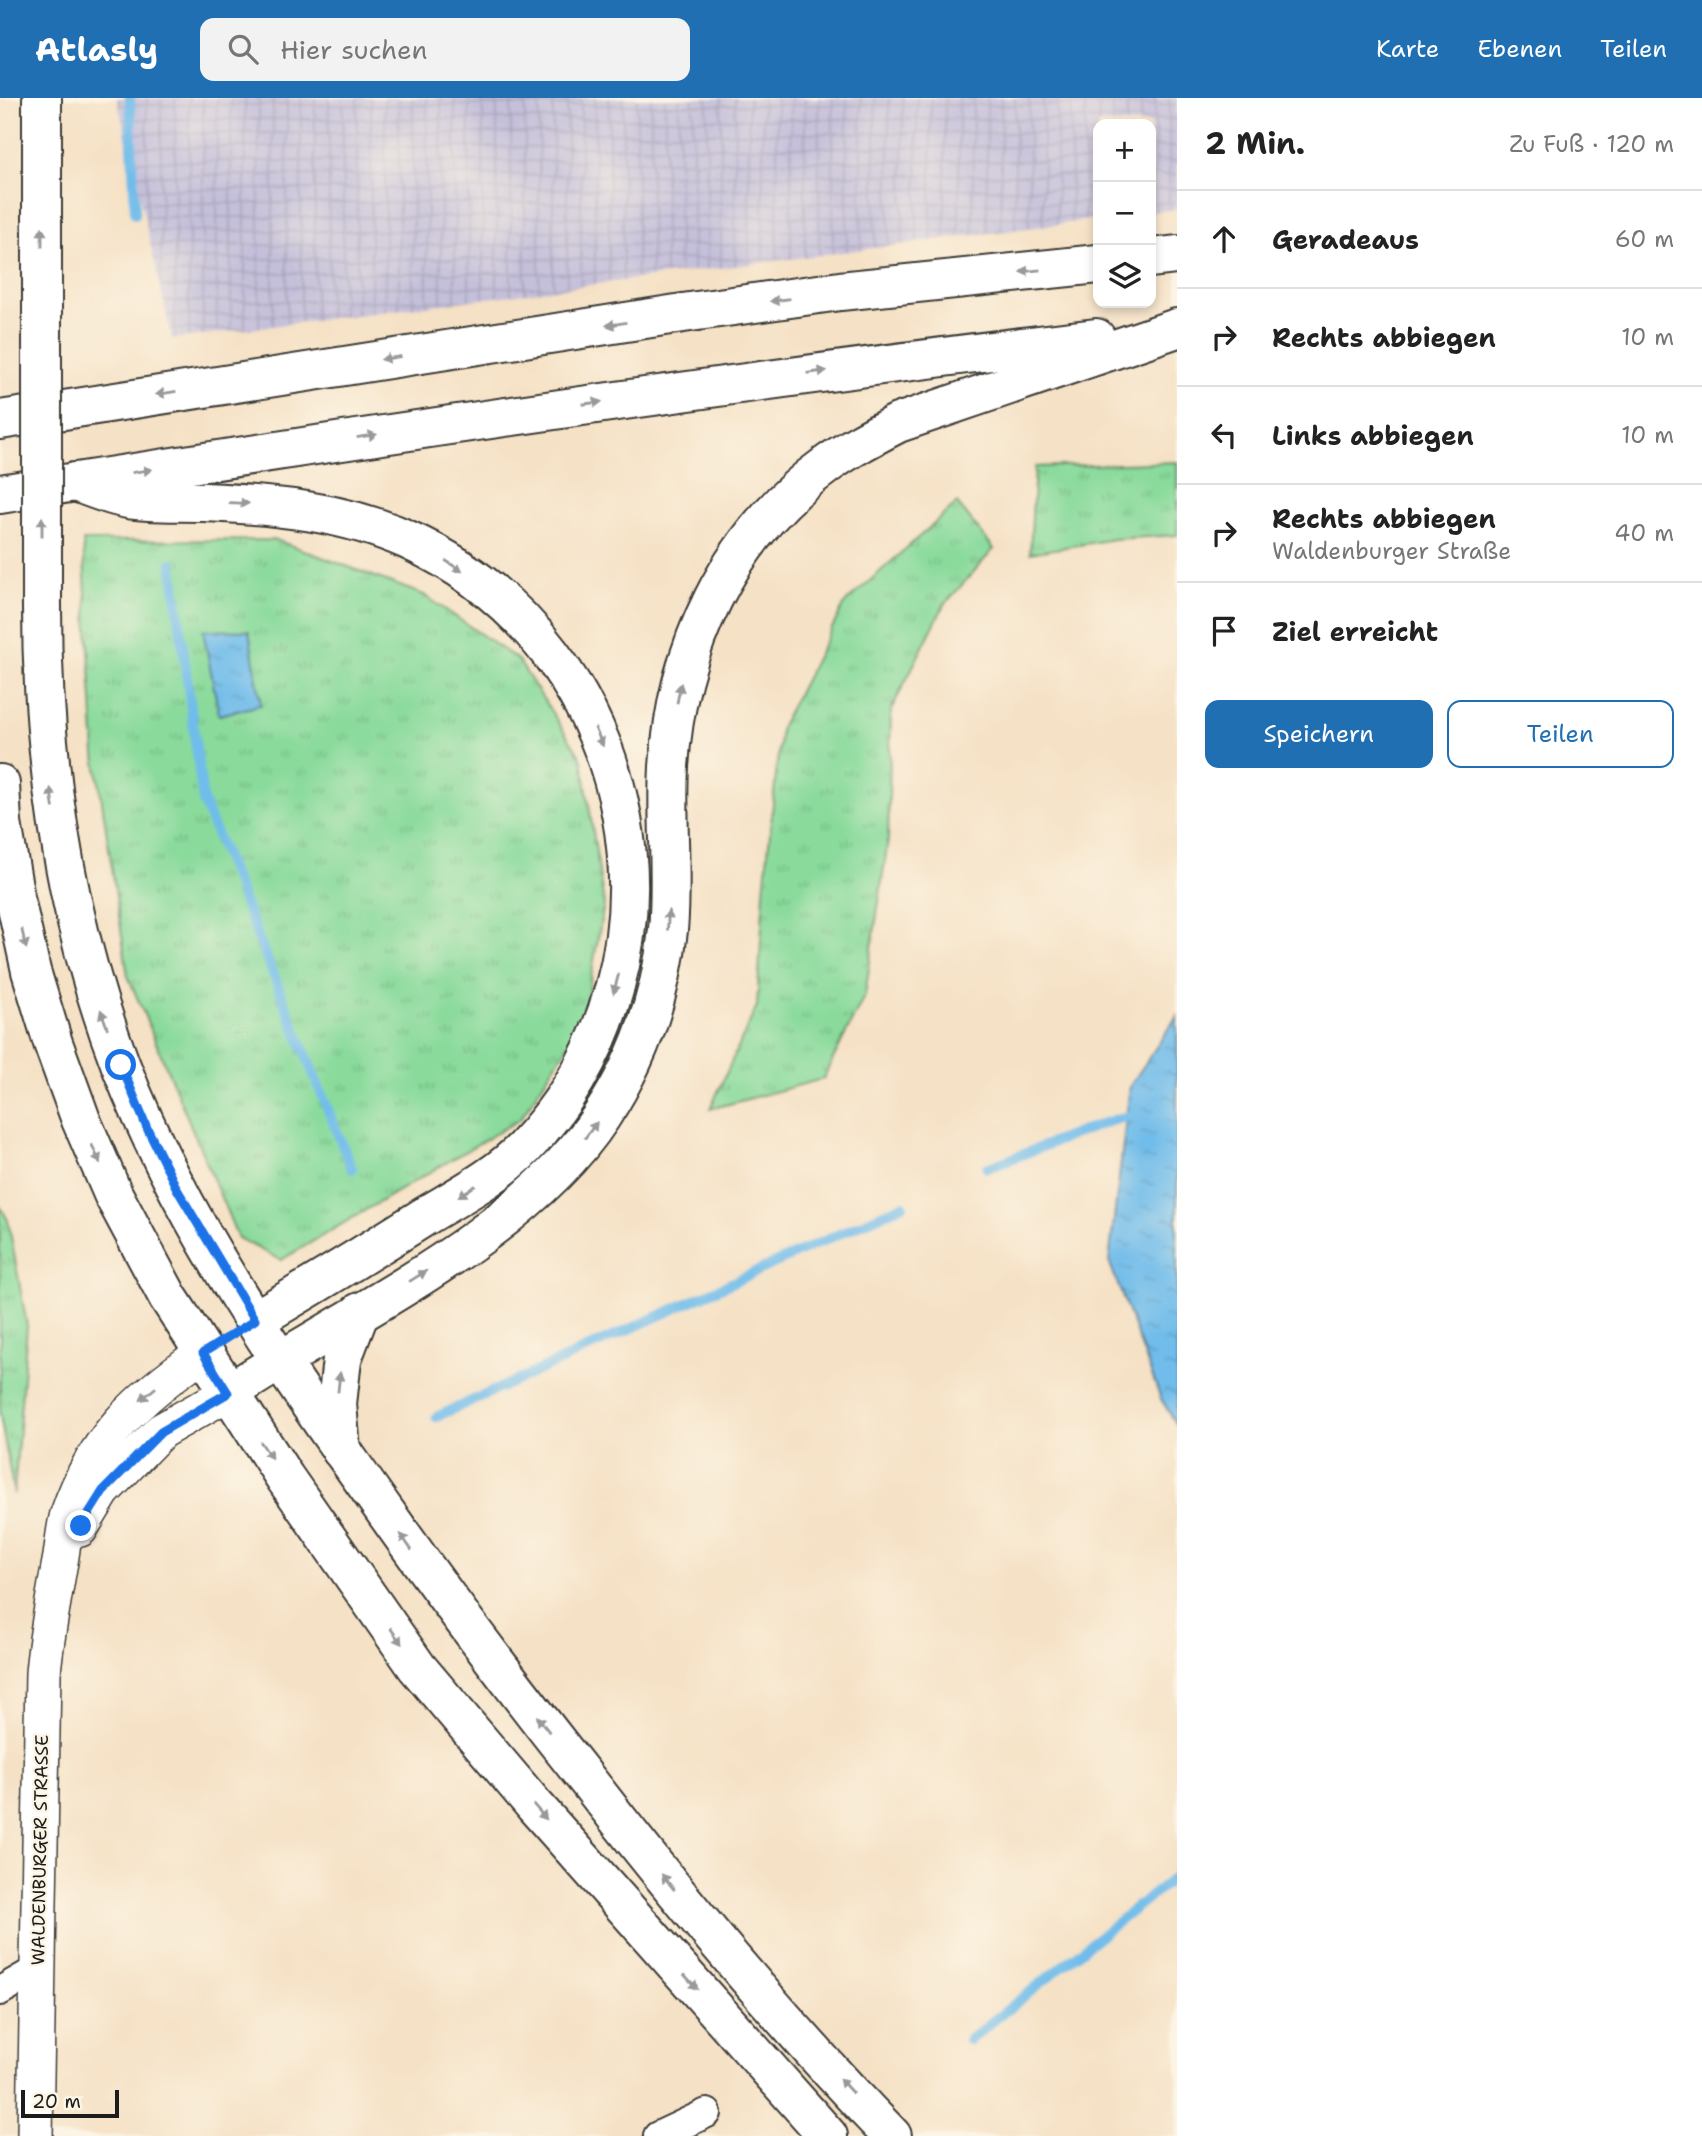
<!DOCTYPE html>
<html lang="de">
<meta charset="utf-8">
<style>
body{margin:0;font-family:"Shantell Sans",sans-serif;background:#f2f2f2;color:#222}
.controls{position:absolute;right:21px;top:21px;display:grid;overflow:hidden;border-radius:14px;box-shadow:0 4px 10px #0003}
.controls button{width:63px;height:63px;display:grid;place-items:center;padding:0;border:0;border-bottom:2px solid #e0e0e0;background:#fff;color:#222;font:35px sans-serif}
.scale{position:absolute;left:21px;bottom:18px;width:98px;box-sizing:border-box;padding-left:7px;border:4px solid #1c1c1c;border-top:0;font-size:19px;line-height:24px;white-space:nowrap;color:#1c1c1c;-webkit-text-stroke:5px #fcf5e5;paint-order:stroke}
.stop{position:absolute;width:21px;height:21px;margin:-16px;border:5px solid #1a73e8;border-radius:50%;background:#fff}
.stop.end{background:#1a73e8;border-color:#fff;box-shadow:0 2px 7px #0008}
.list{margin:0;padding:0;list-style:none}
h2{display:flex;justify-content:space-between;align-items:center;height:91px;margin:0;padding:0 28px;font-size:30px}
h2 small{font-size:23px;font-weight:400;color:#767676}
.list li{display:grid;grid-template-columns:46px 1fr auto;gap:21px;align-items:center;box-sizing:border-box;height:98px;padding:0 28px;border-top:2px solid #e0e0e0}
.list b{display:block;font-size:26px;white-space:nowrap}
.list p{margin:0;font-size:23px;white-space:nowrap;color:#767676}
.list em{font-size:23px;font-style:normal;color:#767676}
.actions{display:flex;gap:14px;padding:21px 28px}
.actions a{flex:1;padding:16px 0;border:2px solid #1f6fb2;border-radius:14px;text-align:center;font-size:24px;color:#1f6fb2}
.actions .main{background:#1f6fb2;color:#fff}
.icon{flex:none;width:38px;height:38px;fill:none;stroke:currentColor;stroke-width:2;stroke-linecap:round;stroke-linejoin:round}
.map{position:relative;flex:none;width:1177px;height:2038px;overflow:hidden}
header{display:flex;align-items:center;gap:42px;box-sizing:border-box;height:98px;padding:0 35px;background:#1f6fb2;color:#fff}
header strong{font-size:33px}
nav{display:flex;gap:38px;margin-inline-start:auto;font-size:24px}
.search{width:490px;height:63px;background:#f2f2f2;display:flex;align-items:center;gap:18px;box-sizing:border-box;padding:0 24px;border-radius:14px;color:#767676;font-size:26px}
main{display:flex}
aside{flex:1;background:#fff}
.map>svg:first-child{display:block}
.industrial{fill:url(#industrial-grid)}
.grass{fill:url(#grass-tufts);stroke:#527b5c;stroke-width:2}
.water{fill:url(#water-ripples);stroke:#466c83;stroke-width:2}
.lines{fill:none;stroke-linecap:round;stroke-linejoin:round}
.stream{stroke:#70bcea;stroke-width:10}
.minor-casing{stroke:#3d3a35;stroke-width:32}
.tertiary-casing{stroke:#3d3a35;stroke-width:38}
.primary-casing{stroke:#3d3a35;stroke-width:42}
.motorway-casing{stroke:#3d3a35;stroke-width:42}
.minor{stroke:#fff;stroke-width:28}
.tertiary{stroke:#fff;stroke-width:35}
.primary{stroke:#fff;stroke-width:38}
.motorway{stroke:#fff;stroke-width:38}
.primary-bridge-casing{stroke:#3d3a35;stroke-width:42;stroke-linecap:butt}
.primary-bridge{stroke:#fff;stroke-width:38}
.oneway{fill:#999}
.route{stroke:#1a73e8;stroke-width:9}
.labels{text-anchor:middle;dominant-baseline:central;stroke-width:5;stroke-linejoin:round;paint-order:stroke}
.street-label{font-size:18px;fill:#1c1c1c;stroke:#fcf5e5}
</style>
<header>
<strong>Atlasly</strong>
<div class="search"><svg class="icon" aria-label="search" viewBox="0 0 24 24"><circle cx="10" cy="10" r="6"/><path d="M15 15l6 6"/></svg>Hier suchen</div>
<nav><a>Karte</a><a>Ebenen</a><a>Teilen</a></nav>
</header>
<main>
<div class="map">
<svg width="1177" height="2038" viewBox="0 0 1177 2038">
<defs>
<pattern id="industrial-grid" width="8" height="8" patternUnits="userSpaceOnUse" patternTransform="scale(1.75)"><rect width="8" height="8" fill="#c5c0da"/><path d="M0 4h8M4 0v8" fill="none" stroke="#a9a4ba"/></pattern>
<pattern id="grass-tufts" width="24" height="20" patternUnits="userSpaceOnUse" patternTransform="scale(1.75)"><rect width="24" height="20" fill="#89da9b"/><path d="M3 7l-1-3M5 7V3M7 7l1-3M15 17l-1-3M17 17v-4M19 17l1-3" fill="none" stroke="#76ba85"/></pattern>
<pattern id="water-ripples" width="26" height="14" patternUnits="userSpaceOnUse" patternTransform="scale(1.75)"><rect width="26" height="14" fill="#70bcea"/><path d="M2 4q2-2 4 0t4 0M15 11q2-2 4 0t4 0" fill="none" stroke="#60a1c8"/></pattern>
</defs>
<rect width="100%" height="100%" fill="#fcf5e5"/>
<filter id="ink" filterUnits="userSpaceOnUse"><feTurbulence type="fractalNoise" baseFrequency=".0143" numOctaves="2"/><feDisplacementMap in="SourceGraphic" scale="14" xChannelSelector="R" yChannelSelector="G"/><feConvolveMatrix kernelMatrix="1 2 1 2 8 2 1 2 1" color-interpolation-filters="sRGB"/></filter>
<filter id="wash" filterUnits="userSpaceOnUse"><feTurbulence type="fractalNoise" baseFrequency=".00686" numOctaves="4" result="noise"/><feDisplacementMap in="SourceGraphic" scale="28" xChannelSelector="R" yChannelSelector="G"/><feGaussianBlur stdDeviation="1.57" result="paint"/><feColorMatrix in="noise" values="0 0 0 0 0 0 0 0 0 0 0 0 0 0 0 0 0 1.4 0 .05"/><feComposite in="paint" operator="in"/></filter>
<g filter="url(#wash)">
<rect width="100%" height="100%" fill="#f5e1c5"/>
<polygon class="industrial" points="117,0 1177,0 1177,111 1151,114 1151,26 1098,26 1098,121 172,241"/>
<g class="grass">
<polygon points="1177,364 1177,437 1114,441 1030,455 1035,369"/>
<polygon points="957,405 994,451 944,507 891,612 888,742 865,897 823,981 710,1011 757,908 764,793 781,628 845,505"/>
<polygon points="276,442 424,497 518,562 582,661 604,806 583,924 520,1021 281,1162 238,1140 128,878 95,657 83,443"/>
<polygon points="0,1108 8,1122 27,1228 14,1396 0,1317"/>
</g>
<g class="water">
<polygon points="203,532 249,533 261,607 219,617"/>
<polygon points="1177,918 1177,1327 1161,1301 1109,1163 1130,988"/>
</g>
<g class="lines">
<g class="stream">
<polyline points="130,0 135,116"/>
<polyline points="172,465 203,703 352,1071"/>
<polyline points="987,1070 1104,1025 1138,1015"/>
<polyline points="436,1319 903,1107"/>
<polyline points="969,1942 1177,1777"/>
</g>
</g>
</g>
<g filter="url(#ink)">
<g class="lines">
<g class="minor-casing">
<g id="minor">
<polyline points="0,1893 38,1871"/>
<polyline points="658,2038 707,2015"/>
</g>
</g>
<g class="tertiary-casing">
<g id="tertiary">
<polyline points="80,1431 103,1393 161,1333 228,1295"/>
<path d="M35,2038L43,1575C46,1539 53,1505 59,1469C63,1452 63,1433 68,1416C94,1339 138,1300 203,1255"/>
</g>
</g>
<g class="primary-casing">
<g id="primary">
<polyline points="42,207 42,0"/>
<path d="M42,497C41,658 63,817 121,968C184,1131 288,1277 389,1419C454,1511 521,1599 591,1687C685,1808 785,1928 892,2038"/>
<polyline points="0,686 2,725 15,800 31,873 53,945 81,1022 113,1096 168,1199 285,1380 417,1569 534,1707 828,2038"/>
<polyline points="228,1295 281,1262"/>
</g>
</g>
<g class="motorway-casing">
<g id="motorway">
<polyline points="1151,160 1177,157"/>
<polyline points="0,322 683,215 840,193 1098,166"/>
<path d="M75,384C92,390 110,398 128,401C152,405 180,403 204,404C275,407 343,413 408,442C644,549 702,863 524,1050C497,1078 460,1097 427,1117C370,1153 313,1188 255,1222"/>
<path d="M0,396C365,338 729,284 1096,240"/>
<path d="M281,1262C387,1198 533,1123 601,1019C638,963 661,899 668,832C673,778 666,723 669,669C676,551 728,438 825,368C848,351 873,338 898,325L1177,230"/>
<polyline points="341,1352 337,1306 342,1261 360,1214"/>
</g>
</g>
<use href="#minor" class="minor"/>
<use href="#tertiary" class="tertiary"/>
<use href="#primary" class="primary"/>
<use href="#motorway" class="motorway"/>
<g class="primary-bridge-casing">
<polyline id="primary-bridge" points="42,207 42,497"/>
</g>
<use href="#primary-bridge" class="primary-bridge"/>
</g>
<defs><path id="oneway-solid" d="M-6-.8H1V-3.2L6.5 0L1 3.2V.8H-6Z" transform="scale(1.75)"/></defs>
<g class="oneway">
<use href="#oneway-solid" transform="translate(42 139) rotate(-90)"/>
<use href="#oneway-solid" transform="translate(1030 173) rotate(174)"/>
<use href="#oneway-solid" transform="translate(780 202) rotate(172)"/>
<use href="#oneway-solid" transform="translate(616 226) rotate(171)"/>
<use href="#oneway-solid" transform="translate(391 260) rotate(171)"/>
<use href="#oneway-solid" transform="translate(817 274) rotate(-8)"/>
<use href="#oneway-solid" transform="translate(166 295) rotate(171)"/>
<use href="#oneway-solid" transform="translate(592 305) rotate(-8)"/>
<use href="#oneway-solid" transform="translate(367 338) rotate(-9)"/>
<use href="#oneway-solid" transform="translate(142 373) rotate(-9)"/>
<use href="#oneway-solid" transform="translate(239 405) rotate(2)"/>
<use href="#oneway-solid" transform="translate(42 429) rotate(-90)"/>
<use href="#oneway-solid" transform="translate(454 468) rotate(33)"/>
<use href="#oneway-solid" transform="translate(679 595) rotate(-79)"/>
<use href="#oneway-solid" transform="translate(599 639) rotate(66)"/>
<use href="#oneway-solid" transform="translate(52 700) rotate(-98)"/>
<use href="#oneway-solid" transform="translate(668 822) rotate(-87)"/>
<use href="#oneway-solid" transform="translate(24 841) rotate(77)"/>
<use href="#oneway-solid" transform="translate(616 886) rotate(105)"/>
<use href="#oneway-solid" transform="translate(104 921) rotate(-110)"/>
<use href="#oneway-solid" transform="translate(591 1032) rotate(-53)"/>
<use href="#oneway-solid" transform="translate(96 1056) rotate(66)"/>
<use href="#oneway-solid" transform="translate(467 1093) rotate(148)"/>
<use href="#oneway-solid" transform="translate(418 1178) rotate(-32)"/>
<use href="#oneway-solid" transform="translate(339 1284) rotate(-84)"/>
<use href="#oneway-solid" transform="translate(148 1296) rotate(140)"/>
<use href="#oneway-solid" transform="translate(266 1352) rotate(56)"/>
<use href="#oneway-solid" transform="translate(406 1444) rotate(-125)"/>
<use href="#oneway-solid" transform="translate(396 1538) rotate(55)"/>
<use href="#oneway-solid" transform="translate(543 1626) rotate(-128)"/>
<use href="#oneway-solid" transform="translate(540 1714) rotate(49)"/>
<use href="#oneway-solid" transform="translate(668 1784) rotate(-129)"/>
<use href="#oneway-solid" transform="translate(691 1884) rotate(48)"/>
<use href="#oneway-solid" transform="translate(846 1988) rotate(-132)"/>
</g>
</g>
<g class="lines" filter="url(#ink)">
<polyline class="route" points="81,1428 103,1393 161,1334 228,1295 203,1255 255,1222 177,1091 147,1030 121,967"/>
</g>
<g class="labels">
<g class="street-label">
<text transform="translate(40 1752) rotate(-89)">WALDENBURGER STRASSE</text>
</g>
</g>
</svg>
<div class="controls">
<button>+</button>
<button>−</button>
<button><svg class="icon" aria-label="layers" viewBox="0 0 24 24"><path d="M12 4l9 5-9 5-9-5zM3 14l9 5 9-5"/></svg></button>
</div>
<div class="scale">20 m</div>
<div class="stop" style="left:121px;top:967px"></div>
<div class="stop end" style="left:81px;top:1428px"></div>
</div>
<aside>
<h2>2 Min.<small>Zu Fuß · 120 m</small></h2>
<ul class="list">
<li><svg class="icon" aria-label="ahead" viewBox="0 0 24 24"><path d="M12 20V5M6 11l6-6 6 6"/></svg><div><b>Geradeaus</b></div><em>60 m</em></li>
<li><svg class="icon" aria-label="right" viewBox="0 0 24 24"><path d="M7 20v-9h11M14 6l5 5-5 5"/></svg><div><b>Rechts abbiegen</b></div><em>10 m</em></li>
<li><svg class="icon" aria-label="left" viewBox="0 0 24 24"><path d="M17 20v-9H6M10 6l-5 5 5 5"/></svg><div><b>Links abbiegen</b></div><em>10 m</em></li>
<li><svg class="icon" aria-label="right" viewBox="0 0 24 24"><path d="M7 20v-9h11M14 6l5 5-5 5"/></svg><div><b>Rechts abbiegen</b><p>Waldenburger Straße</p></div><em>40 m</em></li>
<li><svg class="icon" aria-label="arrive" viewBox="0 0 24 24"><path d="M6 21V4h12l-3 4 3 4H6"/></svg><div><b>Ziel erreicht</b></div></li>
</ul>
<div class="actions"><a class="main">Speichern</a><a>Teilen</a></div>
</aside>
</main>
